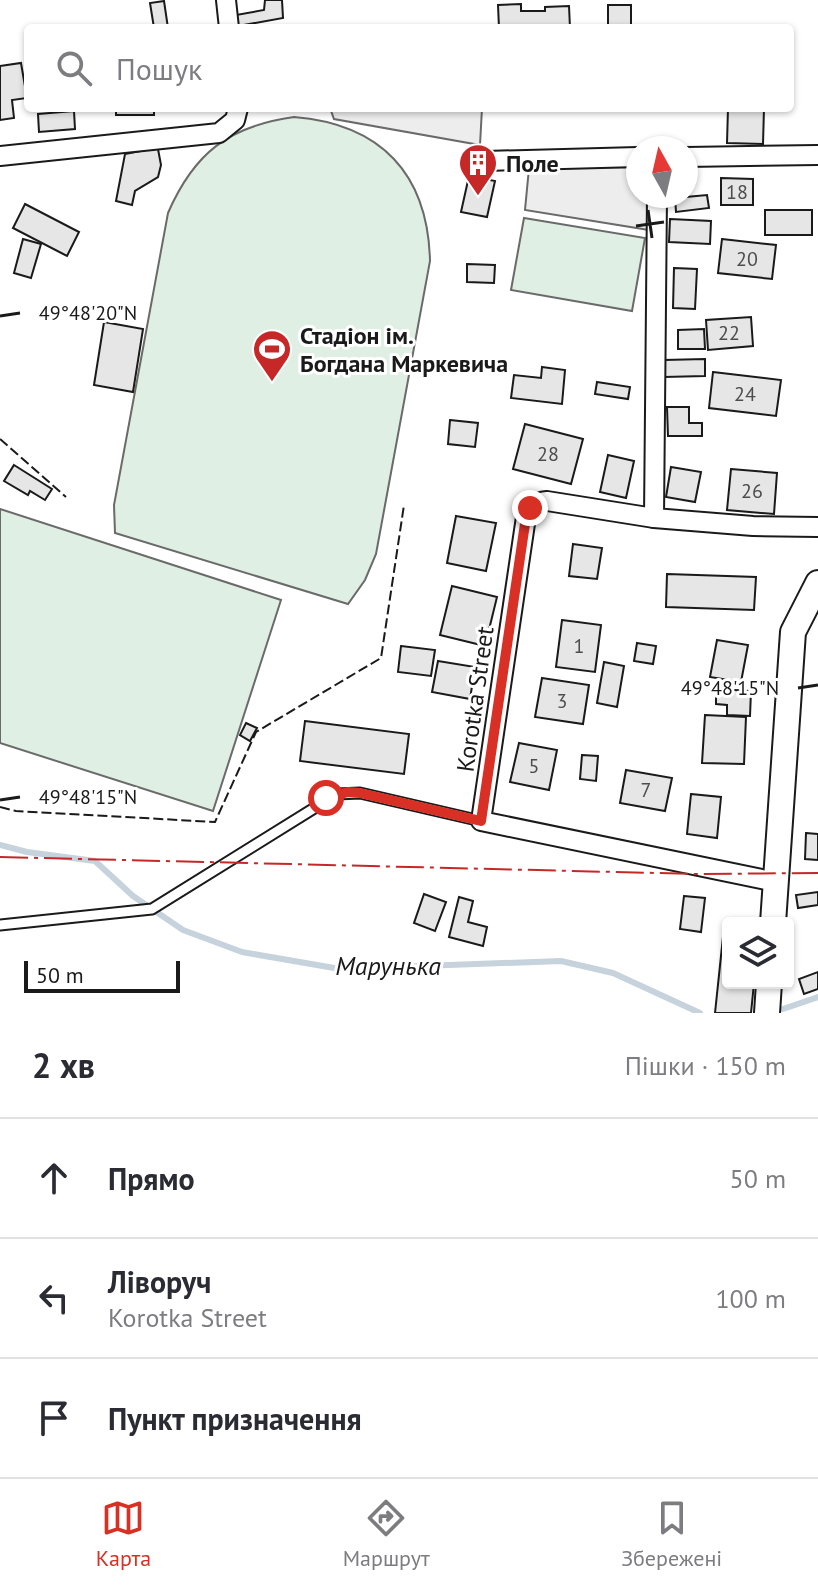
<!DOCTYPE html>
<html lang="uk">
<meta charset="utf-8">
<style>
body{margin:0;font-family:"PT Sans",sans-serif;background:#f2f2f3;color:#2b2b33}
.controls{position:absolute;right:24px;bottom:24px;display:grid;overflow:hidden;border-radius:8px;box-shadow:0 2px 6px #0004}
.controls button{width:72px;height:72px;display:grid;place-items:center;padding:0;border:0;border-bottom:2px solid #e1e1e2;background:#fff;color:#2b2b33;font:40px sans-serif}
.compass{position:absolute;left:626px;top:136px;width:72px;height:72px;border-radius:50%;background:#fff;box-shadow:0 2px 6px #0004;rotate:352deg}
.scale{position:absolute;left:24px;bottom:20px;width:156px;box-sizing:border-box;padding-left:8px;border:4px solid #1a1a1a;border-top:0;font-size:22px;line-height:28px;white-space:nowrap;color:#1a1a1a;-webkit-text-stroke:6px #fff;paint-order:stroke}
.stop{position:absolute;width:24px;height:24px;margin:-18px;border:6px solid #d93025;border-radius:50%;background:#fff}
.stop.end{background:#d93025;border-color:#fff;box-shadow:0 2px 8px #0008}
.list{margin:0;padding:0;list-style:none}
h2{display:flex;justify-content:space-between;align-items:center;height:104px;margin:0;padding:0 32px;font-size:34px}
h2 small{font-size:26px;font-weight:400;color:#7c7c81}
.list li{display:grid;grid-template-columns:52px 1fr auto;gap:24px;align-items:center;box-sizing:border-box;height:120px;padding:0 32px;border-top:2px solid #e1e1e2}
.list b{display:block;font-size:30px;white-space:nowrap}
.list p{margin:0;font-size:26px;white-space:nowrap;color:#7c7c81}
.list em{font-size:26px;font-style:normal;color:#7c7c81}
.icon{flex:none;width:44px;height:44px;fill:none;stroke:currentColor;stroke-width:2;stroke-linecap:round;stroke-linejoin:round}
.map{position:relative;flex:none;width:818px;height:1013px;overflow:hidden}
.search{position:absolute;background:#fff;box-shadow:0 2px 6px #0004;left:24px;right:24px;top:24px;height:88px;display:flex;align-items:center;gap:20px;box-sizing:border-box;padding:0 28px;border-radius:8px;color:#7c7c81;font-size:30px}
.sheet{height:464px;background:#fff}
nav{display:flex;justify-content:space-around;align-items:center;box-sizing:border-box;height:112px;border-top:2px solid #e1e1e2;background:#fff;font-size:22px;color:#7c7c81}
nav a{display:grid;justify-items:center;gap:4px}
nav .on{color:#d93025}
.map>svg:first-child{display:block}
.green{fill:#e0efe3;stroke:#6a6a6a;stroke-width:2}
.parking{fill:#ededed;stroke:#6a6a6a;stroke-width:2}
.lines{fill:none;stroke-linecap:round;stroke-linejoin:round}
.stream{stroke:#c6d2dc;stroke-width:6}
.building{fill:#e6e6e6;stroke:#1a1a1a;stroke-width:2}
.service-casing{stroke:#1a1a1a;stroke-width:13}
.minor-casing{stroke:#1a1a1a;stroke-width:22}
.tertiary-casing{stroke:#1a1a1a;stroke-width:28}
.service{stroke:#fff;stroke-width:9}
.minor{stroke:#fff;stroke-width:18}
.tertiary{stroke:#fff;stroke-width:24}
.fence{stroke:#1a1a1a;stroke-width:2;stroke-dasharray:10 4;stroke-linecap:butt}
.power{stroke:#c62828;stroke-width:2;stroke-dasharray:28 6 4 6;stroke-linecap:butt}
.route{stroke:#d93025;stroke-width:10}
.ticks{fill:none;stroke:#1a1a1a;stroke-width:3}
.labels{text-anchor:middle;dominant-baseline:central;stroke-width:6;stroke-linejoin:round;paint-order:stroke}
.number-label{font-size:20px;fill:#4d4d4d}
.poi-label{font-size:24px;font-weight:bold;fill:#1a1a1a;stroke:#fff;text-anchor:start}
.street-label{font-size:24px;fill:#1a1a1a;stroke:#fff}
.water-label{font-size:26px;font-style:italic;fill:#1a1a1a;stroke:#fff}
.ticks-label{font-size:20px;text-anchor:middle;fill:#1a1a1a;stroke:#fff;stroke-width:6;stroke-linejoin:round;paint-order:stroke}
</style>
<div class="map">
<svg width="818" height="1013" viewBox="0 0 818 1013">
<rect width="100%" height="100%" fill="#fff"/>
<g class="green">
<path d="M294,117C381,124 428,174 430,261L376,554L365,580L348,604L115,533L114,505L168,213C194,153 229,126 294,117Z"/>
<polygon points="524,218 645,238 632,311 511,290"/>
<polygon points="0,509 281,600 213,811 0,743"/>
</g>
<g class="parking">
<polygon points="330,108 482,108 480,145 334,119"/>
<polygon points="638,167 638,196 648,196 649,230 525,210 529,168"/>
</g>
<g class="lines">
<g class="stream">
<polyline points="0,845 27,852 95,861 133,896 183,930 242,952 340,969 561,961 613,973 700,1013"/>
<polyline points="783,1009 818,997"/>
</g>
</g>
<g class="building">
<polygon points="265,0 282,0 283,18 238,26 236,15 264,10"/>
<polygon points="164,1 168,28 154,28 150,3"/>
<polygon points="521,4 521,11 545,11 545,7 569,6 570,28 499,28 498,5"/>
<rect x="608" y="5" width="23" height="23"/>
<polygon points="21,63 27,98 12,100 14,118 0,120 0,66"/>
<rect x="116" y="108" width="38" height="7"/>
<polygon points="728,108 764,108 763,144 727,143"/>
<polygon points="74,111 75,129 39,132 38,114"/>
<polygon points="151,149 158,149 161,165 158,177 135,191 132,205 116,201 125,154"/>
<polygon points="469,176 495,181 487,217 461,212"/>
<polygon points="721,178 753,179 753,205 721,205"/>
<polygon points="707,195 709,208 676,212 675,198"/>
<polygon points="25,204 79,232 67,256 13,228"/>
<rect x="765" y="210" width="47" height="25"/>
<polygon points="670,219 711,221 710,244 669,242"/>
<polygon points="23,239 41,244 31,278 14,273"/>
<polygon points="722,239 776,245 772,279 718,273"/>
<polygon points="467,264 495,265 494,283 467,282"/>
<polygon points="674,268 697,269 695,309 673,308"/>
<polygon points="751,317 753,346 708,350 706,320"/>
<polygon points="104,322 143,329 133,392 94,385"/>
<polygon points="704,329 705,349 678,349 678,330"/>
<polygon points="705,359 705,376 664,377 664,360"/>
<polygon points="542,367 565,370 562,404 511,398 514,375 541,378"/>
<polygon points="713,372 781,380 776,416 709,408"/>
<polygon points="597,382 630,387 628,399 595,394"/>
<polygon points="667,407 689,407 689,423 702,423 702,436 668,436"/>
<polygon points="450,420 478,423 475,447 448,444"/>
<polygon points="525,424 583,439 571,484 513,469"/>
<polygon points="608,455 634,461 626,498 600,492"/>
<polygon points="14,465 52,489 45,500 30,491 28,495 4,481"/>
<polygon points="671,467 701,472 695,502 666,497"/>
<polygon points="731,469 777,473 774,514 727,510"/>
<polygon points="456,516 496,523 486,571 447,563"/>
<polygon points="573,544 602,548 597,579 569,576"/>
<polygon points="667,574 756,577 754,610 666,607"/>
<polygon points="452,586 497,597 485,646 440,635"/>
<polygon points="562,620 601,625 595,672 556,667"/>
<polygon points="717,640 748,645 741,682 710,677"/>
<polygon points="637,643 656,646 653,664 634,661"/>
<polygon points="401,646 435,650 431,676 398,672"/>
<polygon points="438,661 475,667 470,699 432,692"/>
<polygon points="604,662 624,666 617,707 597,703"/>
<polygon points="542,678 589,685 583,724 535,717"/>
<polygon points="716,689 751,691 750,716 727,715 727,705 716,704"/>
<polygon points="705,715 746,717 744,764 702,763"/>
<polygon points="305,721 409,734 404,774 300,761"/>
<polygon points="246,723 257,728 250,741 240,735"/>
<polygon points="519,743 557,750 549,790 510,782"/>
<polygon points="582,755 598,756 596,781 580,779"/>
<polygon points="626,770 672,778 665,811 620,803"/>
<polygon points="691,794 721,797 717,838 687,834"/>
<polygon points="806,833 818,834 818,860 805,859"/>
<polygon points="818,892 818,905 798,908 796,895"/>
<polygon points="424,894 446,902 435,931 414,923"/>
<polygon points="684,896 705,898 701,932 680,929"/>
<polygon points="459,897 473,901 468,922 487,927 483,946 449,937"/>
<polygon points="723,937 728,938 728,983 754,983 751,1013 715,1013"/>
<polygon points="818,972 818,989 804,994 799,979"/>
</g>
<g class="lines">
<g class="service-casing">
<polyline id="service" points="0,925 152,909 337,794 360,793 481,821"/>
</g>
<g class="minor-casing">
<g id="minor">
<polyline points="226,0 229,28"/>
<polyline points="0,156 219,133 235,120 238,108"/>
<polyline points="686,157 818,155"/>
<polyline points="486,161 638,157"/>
<polyline points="657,196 654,518 753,526 818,527"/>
<path d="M654,518L547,501C535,502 531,506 526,517L481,821L776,882"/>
</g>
</g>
<g class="tertiary-casing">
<g id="tertiary">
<polyline points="773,923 793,632 818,583"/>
<polyline points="767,1013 769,983"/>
</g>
</g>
<use href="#service" class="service"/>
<use href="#minor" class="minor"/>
<use href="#tertiary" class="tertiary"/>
<g class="fence">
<polyline points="0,439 66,497"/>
<polyline points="0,807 16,811 215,822 256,732 381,658 404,505"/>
</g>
<polyline class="power" points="0,857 697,874 818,873"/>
</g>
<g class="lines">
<polyline class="route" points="326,798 348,792 360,793 481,821 526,517 530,508"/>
</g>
<path class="ticks" d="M648,210L652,238M636,226L664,222M0,316L20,313M798,688L818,685M0,800L20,797"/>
<defs>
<g id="building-pin" transform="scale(2)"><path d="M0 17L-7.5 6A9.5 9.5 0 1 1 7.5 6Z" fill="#c62828" stroke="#fff"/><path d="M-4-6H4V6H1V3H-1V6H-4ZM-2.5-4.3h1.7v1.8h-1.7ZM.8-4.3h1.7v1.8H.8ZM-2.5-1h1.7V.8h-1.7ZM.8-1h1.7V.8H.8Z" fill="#fff"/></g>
<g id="stadium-pin" transform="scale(2)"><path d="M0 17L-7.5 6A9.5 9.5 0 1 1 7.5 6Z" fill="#c62828" stroke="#fff"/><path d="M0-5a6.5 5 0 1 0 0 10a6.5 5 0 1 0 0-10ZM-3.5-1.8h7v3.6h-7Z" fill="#fff"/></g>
</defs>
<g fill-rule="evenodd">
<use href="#building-pin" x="478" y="163"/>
<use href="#stadium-pin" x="272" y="349"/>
</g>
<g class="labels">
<g class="number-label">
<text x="737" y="192">18</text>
<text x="747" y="259">20</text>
<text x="729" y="333">22</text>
<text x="745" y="394">24</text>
<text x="548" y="454">28</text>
<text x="752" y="491">26</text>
<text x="579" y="646">1</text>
<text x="562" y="701">3</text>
<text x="534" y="766">5</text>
<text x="646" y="790">7</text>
</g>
<g class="poi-label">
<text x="506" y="163">Поле</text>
<text x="300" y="335">Стадіон ім.<tspan x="300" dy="28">Богдана Маркевича</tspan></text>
</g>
<g class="street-label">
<text transform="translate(475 699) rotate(-82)">Korotka Street</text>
</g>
<g class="water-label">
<text x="388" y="965">Марунька</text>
</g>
</g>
<g class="ticks-label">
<text x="88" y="320">49°48'20"N</text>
<text x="730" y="695">49°48'15"N</text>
<text x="88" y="804">49°48'15"N</text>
</g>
</svg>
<div class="controls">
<button><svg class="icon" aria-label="layers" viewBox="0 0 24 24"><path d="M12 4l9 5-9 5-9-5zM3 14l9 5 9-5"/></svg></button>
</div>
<svg class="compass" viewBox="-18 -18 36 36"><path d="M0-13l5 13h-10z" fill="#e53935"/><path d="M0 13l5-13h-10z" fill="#7c7c81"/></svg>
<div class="scale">50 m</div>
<div class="stop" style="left:326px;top:798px"></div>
<div class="stop end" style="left:530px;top:508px"></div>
<div class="search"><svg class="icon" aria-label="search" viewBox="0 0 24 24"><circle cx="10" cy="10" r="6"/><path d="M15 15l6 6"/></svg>Пошук</div>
</div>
<section class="sheet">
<h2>2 хв<small>Пішки · 150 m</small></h2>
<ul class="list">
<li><svg class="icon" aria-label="ahead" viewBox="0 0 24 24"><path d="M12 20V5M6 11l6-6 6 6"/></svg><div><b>Прямо</b></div><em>50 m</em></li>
<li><svg class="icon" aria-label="left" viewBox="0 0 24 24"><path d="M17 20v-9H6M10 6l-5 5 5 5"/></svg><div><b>Ліворуч</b><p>Korotka Street</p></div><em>100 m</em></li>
<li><svg class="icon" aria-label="arrive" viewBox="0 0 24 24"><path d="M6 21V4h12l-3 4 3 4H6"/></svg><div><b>Пункт призначення</b></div></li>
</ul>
</section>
<nav>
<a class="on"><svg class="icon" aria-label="map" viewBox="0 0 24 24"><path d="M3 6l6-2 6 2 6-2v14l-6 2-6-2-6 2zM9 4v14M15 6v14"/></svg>Карта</a>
<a><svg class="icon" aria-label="directions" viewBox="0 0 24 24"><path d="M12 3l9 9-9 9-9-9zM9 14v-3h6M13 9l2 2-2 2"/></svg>Маршрут</a>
<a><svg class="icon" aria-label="saved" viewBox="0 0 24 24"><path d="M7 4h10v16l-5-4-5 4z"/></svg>Збережені</a>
</nav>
